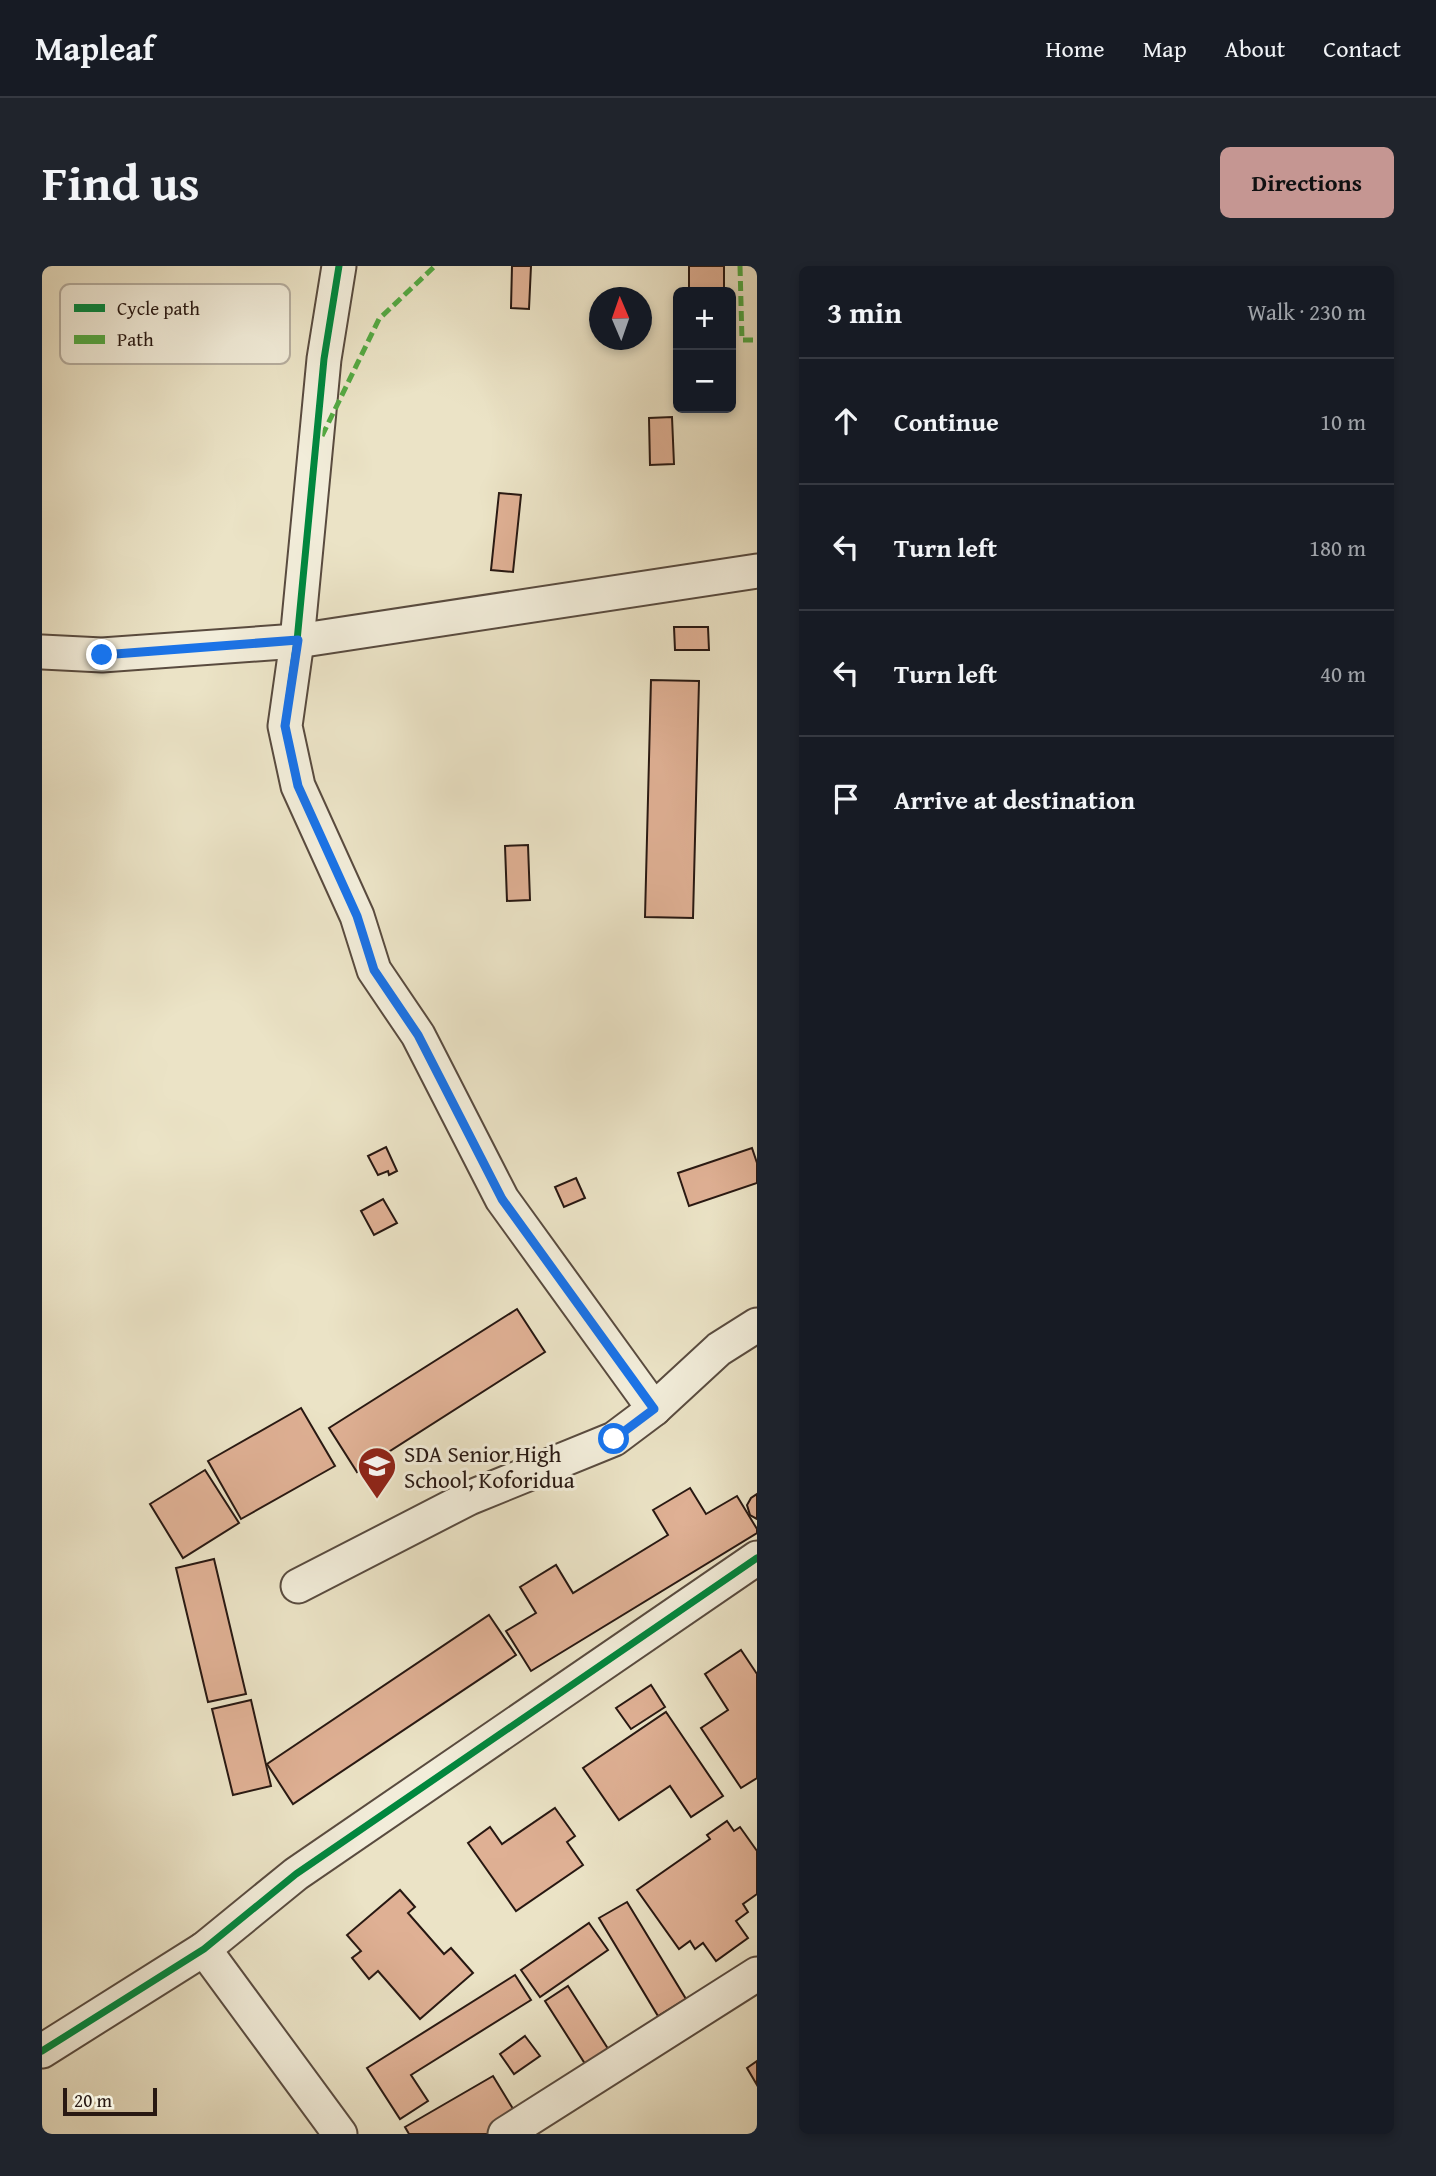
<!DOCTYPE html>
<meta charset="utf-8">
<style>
body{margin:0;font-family:"Gentium Book Plus",serif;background:#20242c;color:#f1f3f6}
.controls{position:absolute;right:21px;top:21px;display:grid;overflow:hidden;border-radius:10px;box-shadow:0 4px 10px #0003}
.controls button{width:63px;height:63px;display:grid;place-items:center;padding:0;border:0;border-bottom:2px solid #363941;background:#171b24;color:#f1f3f6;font:35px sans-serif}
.compass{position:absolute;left:547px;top:21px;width:63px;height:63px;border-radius:50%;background:#171b24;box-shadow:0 4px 10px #0003;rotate:358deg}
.scale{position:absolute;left:21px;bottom:18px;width:94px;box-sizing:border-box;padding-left:7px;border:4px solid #281812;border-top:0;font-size:19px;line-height:24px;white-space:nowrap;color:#281812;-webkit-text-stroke:5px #f2edda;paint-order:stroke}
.stop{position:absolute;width:21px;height:21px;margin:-16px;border:5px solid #1a73e8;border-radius:50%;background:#fff}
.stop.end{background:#1a73e8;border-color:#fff;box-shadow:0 2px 7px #0008}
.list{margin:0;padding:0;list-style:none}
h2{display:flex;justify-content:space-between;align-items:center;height:91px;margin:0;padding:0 28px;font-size:30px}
h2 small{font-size:23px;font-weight:400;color:#9ea1a6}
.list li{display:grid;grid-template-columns:46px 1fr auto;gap:21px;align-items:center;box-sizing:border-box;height:126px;padding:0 28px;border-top:2px solid #363941}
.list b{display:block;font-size:26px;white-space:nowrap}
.list em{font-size:23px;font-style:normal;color:#9ea1a6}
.icon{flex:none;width:38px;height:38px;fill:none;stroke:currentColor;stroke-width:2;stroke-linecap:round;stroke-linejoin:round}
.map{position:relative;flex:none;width:715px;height:1868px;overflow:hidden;border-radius:10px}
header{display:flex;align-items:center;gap:42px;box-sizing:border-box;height:98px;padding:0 35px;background:#171b24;border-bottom:2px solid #363941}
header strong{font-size:33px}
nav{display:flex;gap:38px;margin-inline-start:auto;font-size:24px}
.intro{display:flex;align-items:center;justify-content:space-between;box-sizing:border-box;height:168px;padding:0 42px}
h1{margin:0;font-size:49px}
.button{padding:18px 32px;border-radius:10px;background:#c59692;color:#111;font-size:24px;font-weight:700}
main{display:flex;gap:42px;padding:0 42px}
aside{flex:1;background:#171b24;border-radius:10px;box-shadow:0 4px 10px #0003}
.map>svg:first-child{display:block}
.building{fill:#dfb094;stroke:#281812;stroke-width:2}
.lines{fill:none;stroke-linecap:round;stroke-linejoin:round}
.minor-casing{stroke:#594b3f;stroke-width:37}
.minor{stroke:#f2edda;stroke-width:33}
.quiet{stroke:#53a942;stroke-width:5;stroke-dasharray:10 5;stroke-linecap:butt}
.cycleway-casing{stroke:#f2edda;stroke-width:11}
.cycleway{stroke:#00873e;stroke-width:7}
.route{stroke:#1a73e8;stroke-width:9}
.labels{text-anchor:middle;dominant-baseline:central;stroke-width:6;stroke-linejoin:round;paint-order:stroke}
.poi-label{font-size:23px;fill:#281812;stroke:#f2edda;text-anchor:start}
.key{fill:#f2edda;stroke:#b5ad9e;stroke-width:2}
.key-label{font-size:19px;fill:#281812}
</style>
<header>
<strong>Mapleaf</strong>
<nav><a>Home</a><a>Map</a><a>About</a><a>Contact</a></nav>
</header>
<div class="intro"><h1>Find us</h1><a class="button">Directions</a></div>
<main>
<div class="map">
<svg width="715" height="1868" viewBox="0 0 715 1868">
<rect width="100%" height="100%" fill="#ebe3c6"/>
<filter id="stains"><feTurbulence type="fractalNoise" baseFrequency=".00286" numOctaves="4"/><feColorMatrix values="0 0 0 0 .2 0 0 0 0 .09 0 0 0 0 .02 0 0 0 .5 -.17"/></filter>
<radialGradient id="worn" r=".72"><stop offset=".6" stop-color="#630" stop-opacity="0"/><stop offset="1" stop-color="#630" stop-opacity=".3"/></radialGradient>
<g class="building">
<polygon points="470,0 489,0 487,43 469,42"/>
<rect x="647" y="0" width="35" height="26"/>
<polygon points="630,151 632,198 608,199 607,152"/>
<polygon points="457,227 479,229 471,306 449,304"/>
<polygon points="632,361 666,361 667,384 633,384"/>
<polygon points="609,414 657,415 651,652 603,651"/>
<polygon points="486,579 488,634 465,635 463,580"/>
<polygon points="344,881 355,905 347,909 346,905 336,909 326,890"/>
<polygon points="710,882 715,897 715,917 647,940 636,907"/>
<polygon points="534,912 543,932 522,941 513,921"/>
<polygon points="341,933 355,957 332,969 319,945"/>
<polygon points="475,1043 503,1086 315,1206 287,1162"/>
<polygon points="259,1142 293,1200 199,1253 166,1195"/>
<polygon points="163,1204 197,1257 141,1292 108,1238"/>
<polygon points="648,1222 664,1248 695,1230 715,1263 715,1267 489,1405 464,1365 494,1347 478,1321 514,1299 531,1327 626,1269 611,1244"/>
<polygon points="715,1228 715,1253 708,1249 705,1239 709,1232"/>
<polygon points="172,1293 204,1428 166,1436 134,1302"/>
<polygon points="447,1349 474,1389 251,1538 225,1498"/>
<polygon points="699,1384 715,1408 715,1512 699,1522 659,1462 686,1444 663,1408"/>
<polygon points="609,1419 623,1441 589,1463 574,1442"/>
<polygon points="209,1434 229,1520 191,1529 170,1443"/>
<polygon points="624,1446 681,1530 649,1551 628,1520 577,1554 541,1502"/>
<polygon points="513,1542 533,1570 525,1576 541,1599 474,1645 426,1577 448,1561 460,1578"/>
<polygon points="685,1555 692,1565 698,1561 715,1585 715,1628 701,1638 706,1646 694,1655 706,1672 674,1695 661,1677 653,1683 648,1675 637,1683 595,1624 668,1573 665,1569"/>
<polygon points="358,1624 373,1641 366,1647 402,1688 409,1682 431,1707 378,1753 336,1705 327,1713 310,1692 319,1685 305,1669"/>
<polygon points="585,1636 644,1733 616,1750 557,1652"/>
<polygon points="547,1657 566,1684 498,1731 479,1704"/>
<polygon points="473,1709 489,1734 369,1809 386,1835 358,1853 325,1802"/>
<polygon points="526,1720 570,1789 547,1804 503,1735"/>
<polygon points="483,1770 498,1790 472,1808 458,1788"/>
<polygon points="715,1795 715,1819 705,1802"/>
<polygon points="451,1810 476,1851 447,1868 367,1868 363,1861"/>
</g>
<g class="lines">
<g class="minor-casing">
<g id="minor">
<polyline points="297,0 282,93 255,375 243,460 256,520 315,650 332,704 376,769 460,933 612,1143"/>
<polyline points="0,386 60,389 255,375 715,305"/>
<polyline points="256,1320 427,1232 572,1173 612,1143 677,1083 715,1059"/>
<polyline points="162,1683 298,1868"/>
<polyline points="0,1785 162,1683 254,1608 715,1292"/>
<polyline points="463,1868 715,1708"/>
</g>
</g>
<use href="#minor" class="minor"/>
<g class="quiet">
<polyline points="698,0 700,74 715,74"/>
<polyline points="280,170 337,53 393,0"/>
</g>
<g class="cycleway-casing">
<g id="cycleway">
<polyline points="297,0 282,93 255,375 243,460 256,520 315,650 332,704 376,769 460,933 612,1143"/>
<polyline points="0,1785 162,1683 254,1608 715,1292"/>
</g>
</g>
<use href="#cycleway" class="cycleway"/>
</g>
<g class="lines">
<polyline class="route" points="60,389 256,374 243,460 256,520 315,650 332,704 376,769 460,933 612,1143 572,1173"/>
</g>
<defs>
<g id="school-pin" transform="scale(2.0125)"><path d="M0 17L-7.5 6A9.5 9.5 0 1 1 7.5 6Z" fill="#8f2418" stroke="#f2edda"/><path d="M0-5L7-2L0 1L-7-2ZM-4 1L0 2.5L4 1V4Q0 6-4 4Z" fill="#fff"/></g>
</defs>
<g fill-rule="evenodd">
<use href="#school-pin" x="335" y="1200"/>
</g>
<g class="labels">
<g class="poi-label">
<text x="362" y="1187">SDA Senior High<tspan x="362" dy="26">School, Koforidua</tspan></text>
</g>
</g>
<rect x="18" y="18" width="230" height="80" rx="10" class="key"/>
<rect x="32" y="38" width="31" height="8" fill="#00873e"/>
<rect x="32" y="69" width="31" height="9" fill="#53a942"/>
<g class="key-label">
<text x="75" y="49">Cycle path</text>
<text x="75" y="80">Path</text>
</g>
<rect width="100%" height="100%" filter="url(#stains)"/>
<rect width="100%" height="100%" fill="url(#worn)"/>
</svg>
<div class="controls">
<button>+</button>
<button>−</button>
</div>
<svg class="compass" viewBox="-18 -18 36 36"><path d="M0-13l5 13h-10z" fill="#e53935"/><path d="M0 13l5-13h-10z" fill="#9ea1a6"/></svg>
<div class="scale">20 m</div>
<div class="stop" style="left:572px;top:1173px"></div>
<div class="stop end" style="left:60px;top:389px"></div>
</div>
<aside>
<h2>3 min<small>Walk · 230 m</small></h2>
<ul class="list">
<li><svg class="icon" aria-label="ahead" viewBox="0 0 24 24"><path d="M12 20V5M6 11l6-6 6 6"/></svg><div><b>Continue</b></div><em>10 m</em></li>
<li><svg class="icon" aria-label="left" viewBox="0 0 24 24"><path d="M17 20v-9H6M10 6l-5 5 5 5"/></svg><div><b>Turn left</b></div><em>180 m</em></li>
<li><svg class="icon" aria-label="left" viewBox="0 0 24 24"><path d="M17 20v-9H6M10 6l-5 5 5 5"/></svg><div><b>Turn left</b></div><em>40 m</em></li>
<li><svg class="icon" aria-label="arrive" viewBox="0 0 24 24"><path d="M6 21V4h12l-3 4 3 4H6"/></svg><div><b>Arrive at destination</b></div></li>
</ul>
</aside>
</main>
